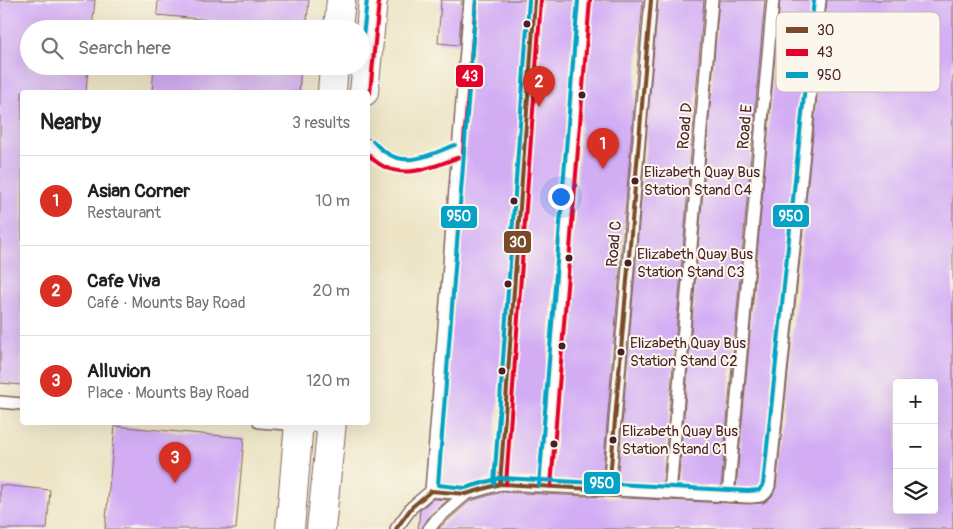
<!DOCTYPE html>
<meta charset="utf-8">
<style>
body{margin:0;font-family:Pangolin,sans-serif;background:#f6f6f6;color:#202124}
.controls{position:absolute;right:15px;bottom:15px;display:grid;overflow:hidden;border-radius:5px;box-shadow:0 5px 20px #0002}
.controls button{width:45px;height:45px;display:grid;place-items:center;padding:0;border:0;border-bottom:1px solid #e0e0e0;background:#fff;color:#202124;font:25px sans-serif}
.you{position:absolute;left:560px;top:196px;width:18px;height:18px;margin:-12px;border:4px solid #fff;border-radius:50%;background:#1a73e8;box-shadow:0 0 0 8px #1a73e833}
.badge{display:grid;place-items:center;width:32px;height:32px;border-radius:50%;background:#d93025;color:#fff;font-size:16px;font-weight:700}
.pin{position:absolute;translate:-50% -41px;filter:drop-shadow(0 1px 2px #0008)}
.pin::after{content:'';position:absolute;top:26px;width:18px;height:15px;background:inherit;clip-path:polygon(0 0,100% 0,50% 100%)}
.list{margin:0;padding:0;list-style:none}
h2{display:flex;justify-content:space-between;align-items:center;height:65px;margin:0;padding:0 20px;font-size:21px}
h2 small{font-size:16px;font-weight:400;color:#757577}
.list li{display:grid;grid-template-columns:32px 1fr auto;gap:15px;align-items:center;box-sizing:border-box;height:90px;padding:0 20px;border-top:1px solid #e0e0e0}
.list b{display:block;font-size:19px;white-space:nowrap}
.list p{margin:0;font-size:16px;white-space:nowrap;color:#757577}
.list em{font-size:16px;font-style:normal;color:#757577}
.icon{flex:none;width:28px;height:28px;fill:none;stroke:currentColor;stroke-width:2;stroke-linecap:round;stroke-linejoin:round}
.map{position:relative;flex:none;width:953px;height:529px;overflow:hidden}
.search{position:absolute;background:#fff;box-shadow:0 5px 20px #0002;left:20px;top:20px;width:350px;height:55px;display:flex;align-items:center;gap:12px;box-sizing:border-box;padding:0 18px;border-radius:28px;color:#757577;font-size:19px}
.panel{position:absolute;background:#fff;box-shadow:0 5px 20px #0002;left:20px;top:90px;width:350px;height:335px;border-radius:5px}
.map>svg:first-child{display:block}
.building{fill:#d3adf4;fill-rule:evenodd}
.lines{fill:none;stroke-linecap:round;stroke-linejoin:round}
.service-casing{stroke:#836461;stroke-width:14}
.primary-casing{stroke:#836461;stroke-width:30}
.service{stroke:#fff;stroke-width:11}
.primary{stroke:#fff;stroke-width:28}
.bus-1-casing{stroke:#fbf7ec;stroke-width:8}
.bus-2-casing{stroke:#fbf7ec;stroke-width:8}
.bus-3-casing{stroke:#fbf7ec;stroke-width:8}
.bus-1{stroke:#7a4b2a;stroke-width:4}
.bus-2{stroke:#e4002b;stroke-width:4}
.bus-3{stroke:#04a2c6;stroke-width:4}
.bus-dot{fill:#4a1f2b;stroke:#fbf7ec;stroke-width:2}
.labels{text-anchor:middle;dominant-baseline:central;stroke-width:4;stroke-linejoin:round;paint-order:stroke}
.bus-label{font-size:15px;fill:#4a1f2b;stroke:#fbf7ec;text-anchor:start}
.street-label{font-size:16px;fill:#4a1f2b;stroke:#fbf7ec}
.key{fill:#fbf7ec;stroke:#c6b6b2;stroke-width:1}
.key-label{font-size:14px;fill:#4a1f2b}
.line-badge{stroke:#fbf7ec;stroke-width:2}
.badge-label{font-size:14px;text-anchor:middle;font-weight:bold;fill:#fff}
</style>
<div class="map">
<svg width="953" height="529" viewBox="0 0 953 529">
<rect width="100%" height="100%" fill="#fbf7ec"/>
<filter id="ink" filterUnits="userSpaceOnUse"><feTurbulence type="fractalNoise" baseFrequency=".02" numOctaves="2"/><feDisplacementMap in="SourceGraphic" scale="10" xChannelSelector="R" yChannelSelector="G"/><feConvolveMatrix kernelMatrix="1 2 1 2 8 2 1 2 1" color-interpolation-filters="sRGB"/></filter>
<filter id="wash" filterUnits="userSpaceOnUse"><feTurbulence type="fractalNoise" baseFrequency=".0096" numOctaves="4" result="noise"/><feDisplacementMap in="SourceGraphic" scale="20" xChannelSelector="R" yChannelSelector="G"/><feGaussianBlur stdDeviation="1.12" result="paint"/><feColorMatrix in="noise" values="0 0 0 0 0 0 0 0 0 0 0 0 0 0 0 0 0 1.4 0 .05"/><feComposite in="paint" operator="in"/></filter>
<g filter="url(#wash)">
<rect width="100%" height="100%" fill="#ede5c6"/>
<g id="blocks">
<g class="building">
<polygon points="0,0 95,0 92,29 29,29 29,66 88,66 86,92 22,92 22,385 0,383"/>
<polygon points="158,0 309,0 306,29 157,15"/>
<polygon points="441,0 462,0 459,45 438,43"/>
<polygon points="477,0 527,0 493,478 465,486 439,484"/>
<polygon points="542,0 576,0 538,478 508,477"/>
<polygon points="591,0 643,0 602,482 553,479"/>
<polygon points="658,0 704,0 663,485 617,483"/>
<polygon points="719,0 765,0 721,488 678,486"/>
<polygon points="780,0 812,0 762,484 757,489 736,489"/>
<path d="M827,0H953V529H438L470,501L501,492L748,504L764,503L772,496L776,487ZM897,383H934V510H897Z"/>
<polygon points="154,66 301,66 299,92 152,92"/>
<polygon points="115,426 244,438 236,529 105,529"/>
<polygon points="0,485 50,490 47,529 0,529"/>
<polygon points="433,499 448,500 430,515 422,529 418,529 420,510"/>
</g>
</g>
</g>
<g filter="url(#ink)">
<use href="#blocks" fill-opacity="0" stroke="#836461" stroke-width="1"/>
<g class="lines">
<g class="service-casing">
<g id="service">
<path d="M368,145C392,180 426,163 457,151"/>
<polyline points="0,402 22,404"/>
<polyline points="259,422 331,427"/>
<polyline points="500,484 535,0"/>
<polyline points="545,486 584,0"/>
<polyline points="609,490 651,0"/>
<polyline points="431,491 470,0"/>
<polyline points="670,493 712,0"/>
<polyline points="728,496 773,0"/>
<path d="M396,529L412,507L431,491L466,494L500,484L748,497C759,497 766,497 769,486L820,0"/>
<polyline points="429,529 436,520 466,494"/>
</g>
</g>
<g class="primary-casing">
<g id="primary">
<polyline points="338,29 341,0"/>
<polyline points="332,92 334,66"/>
<polyline points="364,92 373,0"/>
<polyline points="290,529 299,422"/>
<polyline points="321,529 332,422"/>
</g>
</g>
<use href="#service" class="service"/>
<use href="#primary" class="primary"/>
<g class="bus-1-casing">
<g id="bus-1">
<polyline points="500,484 535,0"/>
<polyline points="609,490 651,0"/>
<polyline points="396,529 412,507 431,491 466,494 500,484 609,490"/>
</g>
</g>
<g class="bus-2-casing">
<g id="bus-2">
<polyline points="370,93 379,1"/>
<polyline points="463,152 476,1"/>
<path d="M368,154C394,184 428,169 459,157"/>
<polyline points="506,484 541,0"/>
<polyline points="551,486 590,0"/>
</g>
</g>
<g class="bus-3-casing">
<g id="bus-3">
<polyline points="476,0 438,485 465,488 500,478 748,491 759,490 763,485 814,0"/>
<polyline points="361,56 367,0"/>
<path d="M373,141C399,171 422,158 455,145"/>
<polyline points="494,484 529,0"/>
<polyline points="539,486 578,0"/>
</g>
</g>
<use href="#bus-1" class="bus-1"/>
<use href="#bus-2" class="bus-2"/>
<use href="#bus-3" class="bus-3"/>
</g>
</g>
<g class="bus-dot">
<circle cx="527" cy="24" r="4.5"/>
<circle cx="582" cy="95" r="4.5"/>
<circle cx="635" cy="181" r="4.5"/>
<circle cx="514" cy="201" r="4.5"/>
<circle cx="569" cy="258" r="4.5"/>
<circle cx="628" cy="263" r="4.5"/>
<circle cx="508" cy="284" r="4.5"/>
<circle cx="562" cy="346" r="4.5"/>
<circle cx="621" cy="352" r="4.5"/>
<circle cx="502" cy="371" r="4.5"/>
<circle cx="613" cy="440" r="4.5"/>
<circle cx="554" cy="444" r="4.5"/>
</g>
<g class="labels">
<g class="bus-label">
<text x="644" y="172">Elizabeth Quay Bus<tspan x="644" dy="18">Station Stand C4</tspan></text>
<text x="637" y="254">Elizabeth Quay Bus<tspan x="637" dy="18">Station Stand C3</tspan></text>
<text x="630" y="343">Elizabeth Quay Bus<tspan x="630" dy="18">Station Stand C2</tspan></text>
<text x="622" y="431">Elizabeth Quay Bus<tspan x="622" dy="18">Station Stand C1</tspan></text>
</g>
<g class="street-label">
<text transform="translate(685 126) rotate(-85)">Road D</text>
<text transform="translate(745 127) rotate(-85)">Road E</text>
<text transform="translate(614 244) rotate(-85)">Road C</text>
</g>
</g>
<rect x="776" y="12" width="164" height="80" rx="8" class="key"/>
<rect x="786" y="27" width="22" height="6" fill="#7a4b2a"/>
<rect x="786" y="49" width="22" height="7" fill="#e4002b"/>
<rect x="786" y="72" width="22" height="6" fill="#04a2c6"/>
<g class="key-label">
<text x="817" y="35">30</text>
<text x="817" y="57">43</text>
<text x="817" y="80">950</text>
</g>
<g class="line-badge">
<rect x="455" y="64" width="29" height="24" rx="5" fill="#e4002b"/>
<rect x="772" y="204" width="38" height="24" rx="5" fill="#04a2c6"/>
<rect x="440" y="205" width="38" height="24" rx="5" fill="#04a2c6"/>
<rect x="503" y="230" width="29" height="24" rx="5" fill="#7a4b2a"/>
<rect x="583" y="471" width="38" height="24" rx="5" fill="#04a2c6"/>
</g>
<g class="badge-label">
<text x="470" y="81">43</text>
<text x="791" y="221">950</text>
<text x="459" y="221">950</text>
<text x="518" y="247">30</text>
<text x="602" y="488">950</text>
</g>
</svg>
<div class="controls">
<button>+</button>
<button>−</button>
<button><svg class="icon" aria-label="layers" viewBox="0 0 24 24"><path d="M12 4l9 5-9 5-9-5zM3 14l9 5 9-5"/></svg></button>
</div>
<div class="you"></div>
<div class="pin badge" style="left:603px;top:169px">1</div>
<div class="pin badge" style="left:539px;top:107px">2</div>
<div class="pin badge" style="left:175px;top:483px">3</div>
<div class="search"><svg class="icon" aria-label="search" viewBox="0 0 24 24"><circle cx="10" cy="10" r="6"/><path d="M15 15l6 6"/></svg>Search here</div>
<section class="panel">
<h2>Nearby<small>3 results</small></h2>
<ul class="list">
<li><span class="badge">1</span><div><b>Asian Corner</b><p>Restaurant</p></div><em>10 m</em></li>
<li><span class="badge">2</span><div><b>Cafe Viva</b><p>Café · Mounts Bay Road</p></div><em>20 m</em></li>
<li><span class="badge">3</span><div><b>Alluvion</b><p>Place · Mounts Bay Road</p></div><em>120 m</em></li>
</ul>
</section>
</div>
